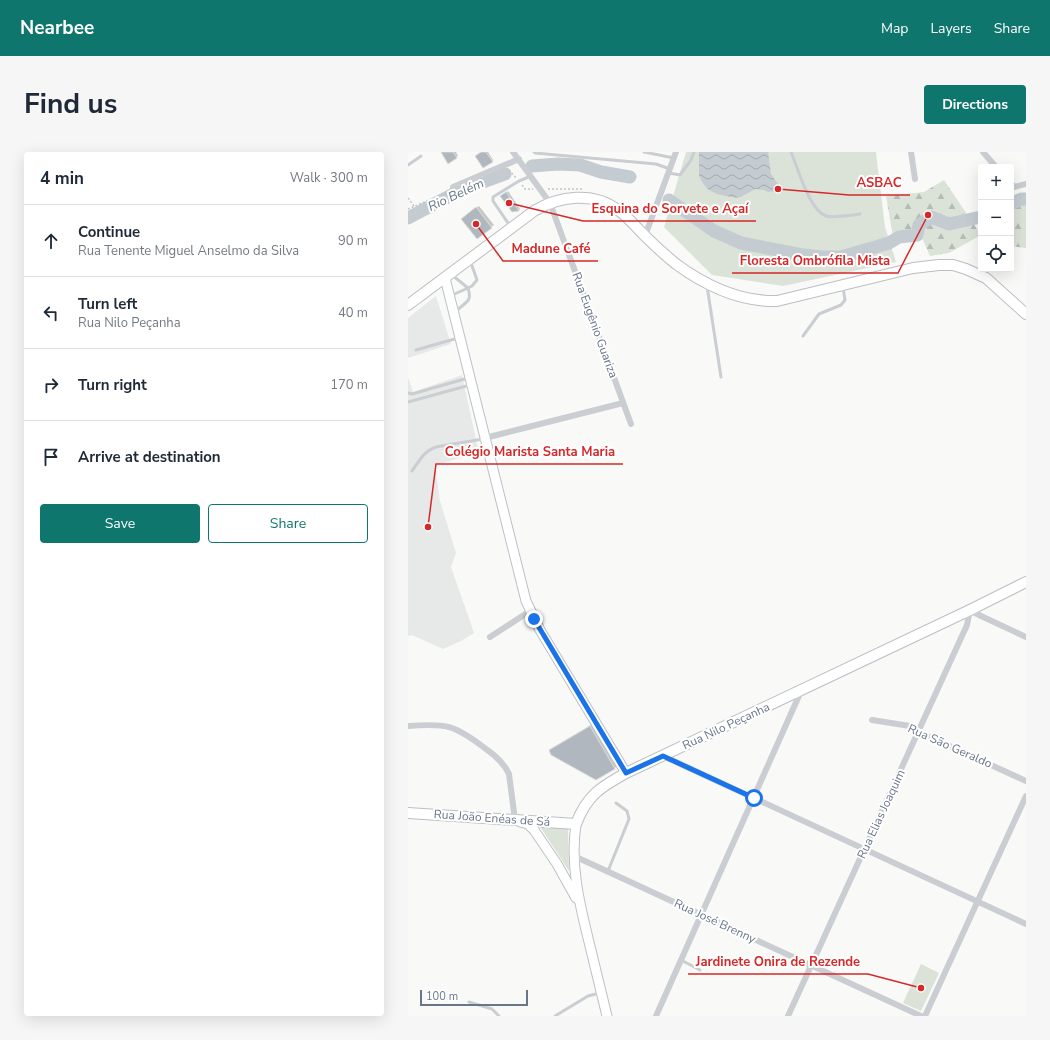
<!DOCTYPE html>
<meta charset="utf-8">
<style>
body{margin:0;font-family:"Nunito Sans",sans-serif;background:#f6f6f7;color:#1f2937}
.controls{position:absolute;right:12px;top:12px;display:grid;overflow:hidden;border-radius:4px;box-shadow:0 4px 16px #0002}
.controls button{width:36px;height:36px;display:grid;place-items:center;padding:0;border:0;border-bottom:1px solid #e0e1e3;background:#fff;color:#1f2937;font:20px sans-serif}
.scale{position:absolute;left:12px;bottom:10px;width:108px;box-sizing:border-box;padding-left:4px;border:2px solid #68768a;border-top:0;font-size:11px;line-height:14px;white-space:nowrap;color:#68768a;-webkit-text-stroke:3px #fff;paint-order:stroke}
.stop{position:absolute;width:12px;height:12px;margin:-9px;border:3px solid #1a73e8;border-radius:50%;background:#fff}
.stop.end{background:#1a73e8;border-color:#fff;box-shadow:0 1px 4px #0008}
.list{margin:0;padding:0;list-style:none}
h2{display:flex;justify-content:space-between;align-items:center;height:52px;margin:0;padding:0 16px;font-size:17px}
h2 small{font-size:13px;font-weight:400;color:#747a83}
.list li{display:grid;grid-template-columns:26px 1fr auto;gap:12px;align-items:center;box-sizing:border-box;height:72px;padding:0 16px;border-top:1px solid #e0e1e3}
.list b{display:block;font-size:15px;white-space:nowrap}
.list p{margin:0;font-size:13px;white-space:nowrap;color:#747a83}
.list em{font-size:13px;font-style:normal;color:#747a83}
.actions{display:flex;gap:8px;padding:12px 16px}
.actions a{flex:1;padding:9px 0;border:1px solid #0f766e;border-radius:4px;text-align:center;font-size:14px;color:#0f766e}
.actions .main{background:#0f766e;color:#fff}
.icon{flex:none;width:22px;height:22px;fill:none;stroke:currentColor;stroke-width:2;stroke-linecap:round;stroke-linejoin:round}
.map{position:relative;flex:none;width:618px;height:864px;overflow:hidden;border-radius:4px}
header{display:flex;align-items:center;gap:24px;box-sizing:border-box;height:56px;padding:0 20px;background:#0f766e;color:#fff}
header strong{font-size:19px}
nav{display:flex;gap:22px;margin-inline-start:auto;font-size:14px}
.intro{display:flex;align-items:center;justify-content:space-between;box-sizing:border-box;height:96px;padding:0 24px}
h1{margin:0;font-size:28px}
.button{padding:10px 18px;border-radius:4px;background:#0f766e;color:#fff;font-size:14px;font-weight:700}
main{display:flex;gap:24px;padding:0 24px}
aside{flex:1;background:#fff;border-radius:4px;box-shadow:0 4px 16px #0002}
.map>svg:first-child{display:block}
.built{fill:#e7e9e9}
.forest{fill:url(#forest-firs)}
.park{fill:#dbe2d8}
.water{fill:url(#water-waves)}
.shadow{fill:#0003}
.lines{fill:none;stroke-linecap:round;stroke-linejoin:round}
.river{stroke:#c4ccd2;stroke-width:13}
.building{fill:#b0b7bf;stroke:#dbdcda}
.secondary-casing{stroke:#bcc0c6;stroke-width:11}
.primary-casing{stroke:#bbbec3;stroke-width:12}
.path{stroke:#c1c3c6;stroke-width:1.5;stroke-dasharray:2 2;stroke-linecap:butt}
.service{stroke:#cacdd1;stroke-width:3}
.minor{stroke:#cacdd1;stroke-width:6}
.secondary{stroke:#fff;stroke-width:9}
.primary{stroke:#fff;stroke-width:10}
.route{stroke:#1a73e8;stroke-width:5}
.labels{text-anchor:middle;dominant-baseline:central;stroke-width:4;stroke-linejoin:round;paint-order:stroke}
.street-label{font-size:12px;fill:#68768a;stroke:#fff}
.water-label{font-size:13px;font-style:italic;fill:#637784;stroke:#fff}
.leader{fill:none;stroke:#d62828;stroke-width:1.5}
.callout-dot{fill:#d62828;stroke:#fff;stroke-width:1.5}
.callout-label{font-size:13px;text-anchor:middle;font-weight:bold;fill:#d62828;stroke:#fff;stroke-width:4;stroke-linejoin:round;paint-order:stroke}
</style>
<header>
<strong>Nearbee</strong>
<nav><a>Map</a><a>Layers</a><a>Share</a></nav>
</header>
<div class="intro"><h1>Find us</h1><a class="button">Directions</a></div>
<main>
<aside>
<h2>4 min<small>Walk · 300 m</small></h2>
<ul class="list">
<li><svg class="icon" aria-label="ahead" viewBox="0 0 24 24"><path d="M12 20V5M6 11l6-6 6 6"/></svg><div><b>Continue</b><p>Rua Tenente Miguel Anselmo da Silva</p></div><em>90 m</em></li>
<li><svg class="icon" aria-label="left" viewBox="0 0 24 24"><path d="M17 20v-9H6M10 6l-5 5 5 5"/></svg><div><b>Turn left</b><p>Rua Nilo Peçanha</p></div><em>40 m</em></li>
<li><svg class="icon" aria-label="right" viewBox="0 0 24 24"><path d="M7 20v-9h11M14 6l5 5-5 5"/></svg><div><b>Turn right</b></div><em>170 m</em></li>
<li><svg class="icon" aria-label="arrive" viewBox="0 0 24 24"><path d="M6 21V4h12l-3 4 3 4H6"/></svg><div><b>Arrive at destination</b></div></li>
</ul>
<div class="actions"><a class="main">Save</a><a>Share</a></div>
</aside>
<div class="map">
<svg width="618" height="864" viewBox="0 0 618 864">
<defs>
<pattern id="forest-firs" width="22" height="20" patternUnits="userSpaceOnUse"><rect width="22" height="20" fill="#dbe2d8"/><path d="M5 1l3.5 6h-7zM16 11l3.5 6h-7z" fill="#b5bcb5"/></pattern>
<pattern id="water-waves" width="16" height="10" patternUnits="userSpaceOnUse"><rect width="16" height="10" fill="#c4ccd2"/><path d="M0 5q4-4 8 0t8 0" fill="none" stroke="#a3aab0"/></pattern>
</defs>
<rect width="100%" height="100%" fill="#f9faf8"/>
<g class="built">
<polygon points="28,144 43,192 0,206 0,166"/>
<polygon points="54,223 71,301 27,313 32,349 48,401 43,415 66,481 53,489 35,497 4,483 0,484 0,225 5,240"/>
</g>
<g class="forest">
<polygon points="536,28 573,83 541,101 522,104 514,86 486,91 478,44 516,40"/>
<polygon points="618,44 618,96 603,94 603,48"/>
</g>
<g class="park">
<polygon points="278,0 468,0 477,75 488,110 375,134 304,123 256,75"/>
<polygon points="131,673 160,677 161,719"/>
<polygon points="513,812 531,821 513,859 495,851"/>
</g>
<polygon class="water" points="291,0 360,0 363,22 370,32 368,39 360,40 356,38 347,37 333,45 327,46 309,42 301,38 296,33 291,24"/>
<g class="shadow">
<polygon points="37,0 48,0 50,4 48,5"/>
<polygon points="74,0 80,0 85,8 84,9"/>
<polygon points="100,39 112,57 111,58 104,59 95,43"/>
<polygon points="71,54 86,73 83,75 57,65"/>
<polygon points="186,571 210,613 207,616 142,598 146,595"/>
</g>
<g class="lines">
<g class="river">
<polyline points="124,14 150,12 172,13 193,20 222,25"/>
<polyline points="261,48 306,79 333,91 395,103 414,105 433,105 481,91 491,85 509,83 511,73 523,65 541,72 573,65"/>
<polyline points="603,52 613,47 618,47"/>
<polyline points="0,66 51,39 97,22"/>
</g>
</g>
<g class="building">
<polygon points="33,0 45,0 49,6 40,12"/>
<polygon points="73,0 78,0 85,10 75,16 67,4"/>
<polygon points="98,40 111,59 104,60 92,44"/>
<polygon points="68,55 84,76 69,87 53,67"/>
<polygon points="182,574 207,617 188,628 143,603 141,598"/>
</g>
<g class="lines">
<g class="secondary-casing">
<g id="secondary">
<polyline points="37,126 118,449 132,478 218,621"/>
<polyline points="112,670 120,672 126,678 149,712 168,746"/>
<path d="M168,672C162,712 171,750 181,790C187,814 193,839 199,864"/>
</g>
</g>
<g class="primary-casing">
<g id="primary">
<path d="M0,153L126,59C151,44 185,39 210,58C220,65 228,75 236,83C246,93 257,103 268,112C298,134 331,150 369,149L505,116L531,113H545L558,117L578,126L618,162"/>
<path d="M0,661L168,672C179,643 193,635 218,621L562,458L618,430"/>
</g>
</g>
<g class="path">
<polyline points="101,18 108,26"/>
<polyline points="114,33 117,37 125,37"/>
<polyline points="140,37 174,37"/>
<polyline points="603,44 608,44 618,42"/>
<polyline points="0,46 6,54"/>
<polyline points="0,57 40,40"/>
</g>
<g class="service">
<polyline points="126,0 127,1 248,12 262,17"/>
<polyline points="236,0 266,6"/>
<path d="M383,0C390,16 401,58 418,64C423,66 445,63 452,62"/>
<polyline points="0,13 13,4"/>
<polyline points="261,21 272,23 283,8 286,0"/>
<polyline points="102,74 85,49 85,45 111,29 123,24"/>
<polyline points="299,134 313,225"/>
<polyline points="42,144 60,136 44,123"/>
<path d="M48,160C56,149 65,152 60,136L64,134L69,128L62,108"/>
<polyline points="395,184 411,162 433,153 437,148 435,135"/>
<polyline points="8,198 50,186"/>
<polyline points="0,241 4,242 60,226"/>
<polyline points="0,250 62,233"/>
<path d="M4,319C11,309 16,299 28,295L75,287"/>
<polyline points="200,719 221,667 219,659 208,651"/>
<polyline points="273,808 292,818"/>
<polyline points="61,850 84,857 91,864"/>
<polyline points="147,864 180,844 192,841"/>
</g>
<g class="minor">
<polyline points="105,0 142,51 223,272"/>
<polyline points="503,0 507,27"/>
<polyline points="575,0 588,15"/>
<polyline points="603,31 606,35 618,32"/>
<polyline points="45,35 111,7"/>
<polyline points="237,84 268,0"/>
<polyline points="77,286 215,251"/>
<polyline points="82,485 122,459"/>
<polyline points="464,568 502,574 508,577 511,580 618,629"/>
<path d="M0,574C39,571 47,573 78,597C88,604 96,611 101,622L107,668"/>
<polyline points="255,604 618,772"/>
<polyline points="166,704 513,864"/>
<polyline points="248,864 394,537"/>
<polyline points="380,864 559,473 562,458 573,464 618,485"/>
<polyline points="517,864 618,644"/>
</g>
<use href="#secondary" class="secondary"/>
<use href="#primary" class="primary"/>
</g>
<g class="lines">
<polyline class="route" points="126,467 218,621 255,604 346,646"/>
</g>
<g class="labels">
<g class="street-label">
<text transform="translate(187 173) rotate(70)">Rua Eugênio Guariza</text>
<text transform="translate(318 574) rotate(-25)">Rua Nilo Peçanha</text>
<text transform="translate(542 594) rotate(24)">Rua São Geraldo</text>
<text transform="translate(473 662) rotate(-65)">Rua Elias Joaquim</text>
<text transform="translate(84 666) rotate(4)">Rua João Enéas de Sá</text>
<text transform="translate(307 769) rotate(25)">Rua José Brenny</text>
</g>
<g class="water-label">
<text transform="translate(48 43) rotate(-25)">Rio Belém</text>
</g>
</g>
<path class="leader" d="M370 37L441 43H502M101 51L175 69H348M68 72L95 109H190M520 63L490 121H324M20 375L28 312H215M513 836L460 822H280"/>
<g class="callout-dot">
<circle cx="370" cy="37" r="4"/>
<circle cx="101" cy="51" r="4"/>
<circle cx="68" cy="72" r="4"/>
<circle cx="520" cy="63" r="4"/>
<circle cx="20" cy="375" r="4"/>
<circle cx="513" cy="836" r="4"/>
</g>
<g class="callout-label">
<text x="471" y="35">ASBAC</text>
<text x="262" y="61">Esquina do Sorvete e Açaí</text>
<text x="143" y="101">Madune Café</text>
<text x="407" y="113">Floresta Ombrófila Mista</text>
<text x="122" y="304">Colégio Marista Santa Maria</text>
<text x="370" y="814">Jardinete Onira de Rezende</text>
</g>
</svg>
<div class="controls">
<button>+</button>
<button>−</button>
<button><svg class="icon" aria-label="locate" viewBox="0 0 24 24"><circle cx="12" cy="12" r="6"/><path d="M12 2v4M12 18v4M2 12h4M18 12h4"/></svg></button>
</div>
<div class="scale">100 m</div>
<div class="stop" style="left:346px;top:646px"></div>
<div class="stop end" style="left:126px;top:467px"></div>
</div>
</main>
